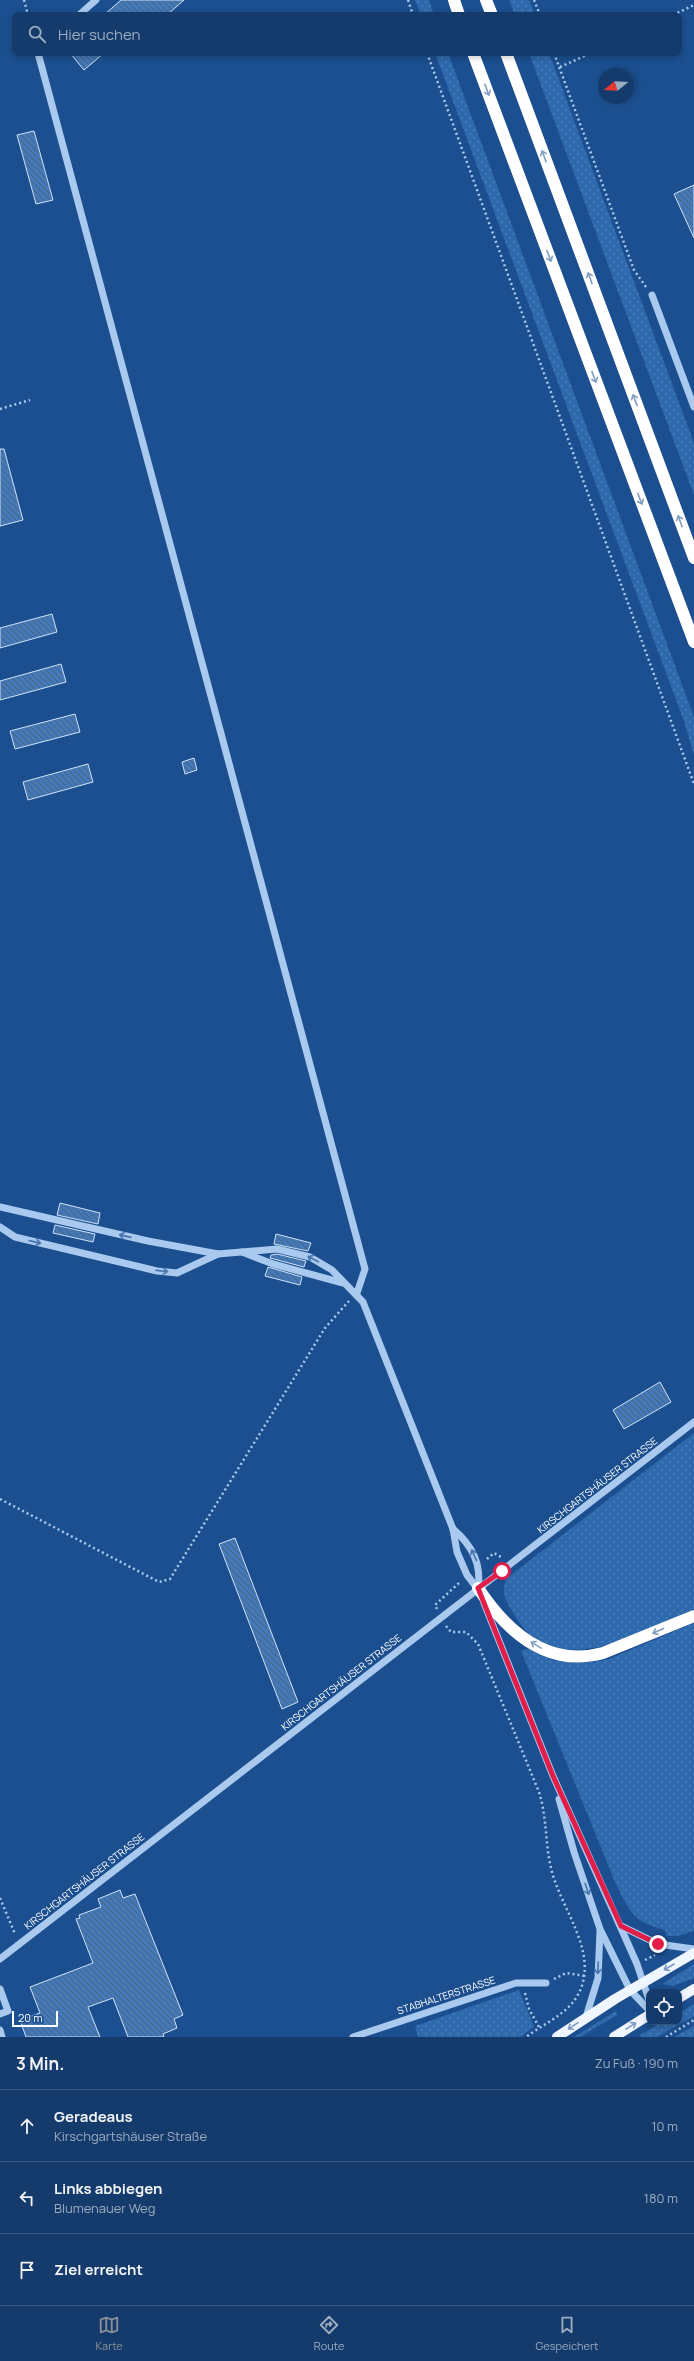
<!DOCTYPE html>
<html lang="de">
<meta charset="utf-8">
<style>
body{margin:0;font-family:Manrope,sans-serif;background:#214673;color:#f1f3f6}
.controls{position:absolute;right:12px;bottom:12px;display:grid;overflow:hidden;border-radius:8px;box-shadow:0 2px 6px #0003}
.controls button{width:36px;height:36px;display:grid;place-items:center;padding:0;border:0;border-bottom:1px solid #33557e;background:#143b6b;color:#f1f3f6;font:20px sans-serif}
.compass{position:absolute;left:598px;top:68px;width:36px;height:36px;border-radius:50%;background:#143b6b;box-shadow:0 2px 6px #0003;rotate:252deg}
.scale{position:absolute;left:12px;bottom:10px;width:46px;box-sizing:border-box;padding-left:4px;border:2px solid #fff;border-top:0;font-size:11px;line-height:14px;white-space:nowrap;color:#fff;-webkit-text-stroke:3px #1b4f8f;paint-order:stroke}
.stop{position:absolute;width:12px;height:12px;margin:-9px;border:3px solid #e11d48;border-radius:50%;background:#fff}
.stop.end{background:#e11d48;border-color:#fff;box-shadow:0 1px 4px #0008}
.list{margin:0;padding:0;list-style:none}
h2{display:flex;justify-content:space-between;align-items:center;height:52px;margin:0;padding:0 16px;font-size:17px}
h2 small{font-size:13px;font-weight:400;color:#9dadc1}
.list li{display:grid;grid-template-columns:26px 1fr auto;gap:12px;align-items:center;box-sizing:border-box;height:72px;padding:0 16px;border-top:1px solid #33557e}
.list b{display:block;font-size:15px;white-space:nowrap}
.list p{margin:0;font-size:13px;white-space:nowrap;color:#9dadc1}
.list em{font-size:13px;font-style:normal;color:#9dadc1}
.icon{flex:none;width:22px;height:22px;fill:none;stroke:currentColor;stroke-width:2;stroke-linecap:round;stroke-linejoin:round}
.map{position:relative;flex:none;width:694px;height:2037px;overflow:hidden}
.search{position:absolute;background:#143b6b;box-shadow:0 2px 6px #0003;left:12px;right:12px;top:12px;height:44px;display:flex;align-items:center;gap:10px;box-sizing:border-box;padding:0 14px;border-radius:8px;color:#9dadc1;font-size:15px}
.sheet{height:268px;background:#143b6b}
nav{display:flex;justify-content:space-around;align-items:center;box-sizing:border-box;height:56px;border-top:1px solid #33557e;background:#143b6b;font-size:11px;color:#9dadc1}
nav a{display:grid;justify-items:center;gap:2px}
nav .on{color:#8c9099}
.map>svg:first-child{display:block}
.grass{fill:url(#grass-dots)}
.building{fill:url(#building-back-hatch);stroke:#cfe3fa}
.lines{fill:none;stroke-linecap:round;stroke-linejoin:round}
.path{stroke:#a9c9ee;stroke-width:2.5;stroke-dasharray:2 3;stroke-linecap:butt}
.minor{stroke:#a9c9ee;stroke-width:7}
.major{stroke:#f0f6ff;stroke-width:10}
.highway{stroke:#fff;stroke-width:12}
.oneway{stroke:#829ec1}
.oneway2{stroke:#4674ac}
.oneway3{stroke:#7b9ac1}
.route{stroke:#e11d48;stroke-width:5}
.labels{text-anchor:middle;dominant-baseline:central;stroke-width:3;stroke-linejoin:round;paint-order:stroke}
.street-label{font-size:10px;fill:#fff;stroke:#1b4f8f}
</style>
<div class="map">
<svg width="694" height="2037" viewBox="0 0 694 2037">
<defs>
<pattern id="grass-dots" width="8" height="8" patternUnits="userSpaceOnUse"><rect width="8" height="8" fill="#2e69ad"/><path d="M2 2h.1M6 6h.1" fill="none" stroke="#4d80b9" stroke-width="1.8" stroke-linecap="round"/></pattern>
<pattern id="building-back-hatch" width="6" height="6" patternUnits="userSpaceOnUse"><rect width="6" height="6" fill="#4478b7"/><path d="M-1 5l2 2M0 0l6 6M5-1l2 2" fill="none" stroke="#486282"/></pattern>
</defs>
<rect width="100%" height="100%" fill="#1b4f8f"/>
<g class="grass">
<polygon points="415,0 429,0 434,15 421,15"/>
<polygon points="509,0 529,0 535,15 515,15"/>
<polygon points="435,53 448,53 694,717 694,755 684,721"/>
<polygon points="529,53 549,53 694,443 694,495"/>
<path d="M694,1433V1609C641,1632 556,1684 515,1616C507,1602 499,1593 507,1578Z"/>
<path d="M694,1623V1931L678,1936H667L665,1930C633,1922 629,1911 615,1882L521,1651L528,1649C554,1664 580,1666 609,1659Z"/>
<polygon points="694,1964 694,1978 673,1986 662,1984"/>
<polygon points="519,1990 534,2027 520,2037 418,2037 415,2026"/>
<polygon points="694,2004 694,2016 657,2037 641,2037 640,2035 663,2022 679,2022 679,2013"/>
<polygon points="616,2011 617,2015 580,2037 574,2037"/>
<polygon points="694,2026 694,2037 674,2037"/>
</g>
<g class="building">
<polygon points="121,0 184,0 167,15 104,15"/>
<polygon points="70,53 104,53 84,70"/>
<polygon points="34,131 53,200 36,204 17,135"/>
<polygon points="694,185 694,238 674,194"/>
<polygon points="0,449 4,449 23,520 0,526"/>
<polygon points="52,614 57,632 0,648 0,628"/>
<polygon points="61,664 66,682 0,700 0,681"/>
<polygon points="75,714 80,732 15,749 10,731"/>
<polygon points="194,758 197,770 185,774 182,762"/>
<polygon points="88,764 93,782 28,800 23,782"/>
<polygon points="60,1203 100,1213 98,1224 57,1215"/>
<polygon points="55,1225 95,1234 93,1242 53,1233"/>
<polygon points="276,1234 311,1243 308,1251 274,1244"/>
<polygon points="277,1254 306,1261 304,1267 270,1258 271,1255"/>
<polygon points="268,1267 302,1277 300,1285 265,1276"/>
<polygon points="660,1382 671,1402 624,1429 613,1410"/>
<polygon points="235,1538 298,1702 282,1709 219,1544"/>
<polygon points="120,1890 123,1898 135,1894 183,2015 174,2019 177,2028 163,2034 164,2037 128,2037 113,1998 88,2007 100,2037 26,2037 20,2020 40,2013 30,1987 93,1963 76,1919 80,1918 79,1915 101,1907 98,1899"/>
</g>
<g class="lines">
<g class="path">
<polyline points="24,0 28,15"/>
<polyline points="408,0 413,15"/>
<polyline points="534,0 540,15"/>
<polyline points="673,15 694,5"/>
<polyline points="427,53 694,784"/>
<polyline points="554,53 634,270 646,287"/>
<polyline points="560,67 591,53"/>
<polyline points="0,409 30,400"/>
<polyline points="0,1499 159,1582 170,1579 325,1328 349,1301"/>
<polyline points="487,1559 494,1553 501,1557"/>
<polyline points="437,1609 435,1605 460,1582"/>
<path d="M446,1626L451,1632H466L478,1644L539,1792C547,1817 545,1843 551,1868C560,1909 603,1956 576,1998C565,2015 542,2025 526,2037"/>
<polyline points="0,1898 15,1934"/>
<polyline points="645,1960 655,1955"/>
<polyline points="554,1979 566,1973 586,1976"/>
<polyline points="525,1993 529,2009 539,2027"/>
<polyline points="666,2037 694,2020"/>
</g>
<g class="minor">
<polyline points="79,15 96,0"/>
<polyline points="38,53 365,1269 357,1293"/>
<polyline points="652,295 694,407"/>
<polyline points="0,1207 148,1241 218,1254 277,1249 310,1257 332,1270 363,1302 453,1529 457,1552 467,1575 480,1592"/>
<polyline points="0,1227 15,1237 157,1271 177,1273 218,1254"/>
<polyline points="242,1252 273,1264 343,1283"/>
<path d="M453,1529C472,1545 482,1564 478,1588"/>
<polyline points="484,1603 553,1776 637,1964 649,2000"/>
<polyline points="559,1799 574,1852 600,1929 630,1990 649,2010"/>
<polyline points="621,1926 658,1944 694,1949"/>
<polyline points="0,1959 694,1422"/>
<polyline points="0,1989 8,2011 0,2014"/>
<polyline points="586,2017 598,1978 600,1931"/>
<polyline points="0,2030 2,2037"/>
<polyline points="353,2037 516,1983 546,1983"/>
</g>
<g class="major">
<polyline points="679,1998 694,1989"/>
<polyline points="557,2037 615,1999 694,1953"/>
<polyline points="614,2037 649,2015"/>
</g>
<g class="highway">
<polyline points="454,0 459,15"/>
<polyline points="486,0 492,15"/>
<polyline points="473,53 694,642"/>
<polyline points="506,53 694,558"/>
<path d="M478,1588C507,1632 548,1668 603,1653L694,1616"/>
</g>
</g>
<defs><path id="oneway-shaft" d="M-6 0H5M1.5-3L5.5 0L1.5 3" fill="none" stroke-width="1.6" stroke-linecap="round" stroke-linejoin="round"/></defs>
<g class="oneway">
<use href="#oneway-shaft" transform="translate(487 90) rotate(70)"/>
<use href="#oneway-shaft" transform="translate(544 156) rotate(-110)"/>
<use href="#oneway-shaft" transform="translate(549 256) rotate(69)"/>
<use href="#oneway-shaft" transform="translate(590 278) rotate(-110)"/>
<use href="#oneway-shaft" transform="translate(594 377) rotate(69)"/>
<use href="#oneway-shaft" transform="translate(635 400) rotate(-110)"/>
<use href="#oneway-shaft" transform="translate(640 499) rotate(69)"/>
<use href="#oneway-shaft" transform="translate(680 521) rotate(-110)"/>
<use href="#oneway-shaft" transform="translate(658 1631) rotate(156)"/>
<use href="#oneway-shaft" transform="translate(536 1645) rotate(-149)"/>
</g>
<g class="oneway2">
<use href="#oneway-shaft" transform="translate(125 1236) rotate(-167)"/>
<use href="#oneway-shaft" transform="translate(35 1242) rotate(13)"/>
<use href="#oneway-shaft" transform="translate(313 1259) rotate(-152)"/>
<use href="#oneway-shaft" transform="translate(162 1271) rotate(6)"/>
<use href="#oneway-shaft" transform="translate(474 1555) rotate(-113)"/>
<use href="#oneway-shaft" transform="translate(587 1889) rotate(71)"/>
<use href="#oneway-shaft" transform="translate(598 1968) rotate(93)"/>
</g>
<g class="oneway3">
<use href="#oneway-shaft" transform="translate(669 1967) rotate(150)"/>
<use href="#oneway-shaft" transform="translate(573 2026) rotate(146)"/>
<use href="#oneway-shaft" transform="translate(631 2026) rotate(-32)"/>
</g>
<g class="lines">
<polyline class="route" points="502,1571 478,1588 553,1776 621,1926 658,1944"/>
</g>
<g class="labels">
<g class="street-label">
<text transform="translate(597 1485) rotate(-38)">KIRSCHGARTSHÄUSER STRASSE</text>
<text transform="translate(341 1682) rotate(-38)">KIRSCHGARTSHÄUSER STRASSE</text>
<text transform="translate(84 1881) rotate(-38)">KIRSCHGARTSHÄUSER STRASSE</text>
<text transform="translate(446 1995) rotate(-18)">STABHALTERSTRASSE</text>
</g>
</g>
</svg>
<div class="controls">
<button><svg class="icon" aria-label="locate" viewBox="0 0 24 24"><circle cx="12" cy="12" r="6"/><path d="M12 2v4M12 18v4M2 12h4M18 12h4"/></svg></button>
</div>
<svg class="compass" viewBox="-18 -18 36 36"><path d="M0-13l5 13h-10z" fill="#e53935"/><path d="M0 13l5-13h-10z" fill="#9dadc1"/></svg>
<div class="scale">20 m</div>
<div class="stop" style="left:502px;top:1571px"></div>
<div class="stop end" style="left:658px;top:1944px"></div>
<div class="search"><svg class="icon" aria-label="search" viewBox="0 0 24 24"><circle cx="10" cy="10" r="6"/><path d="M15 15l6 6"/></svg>Hier suchen</div>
</div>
<section class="sheet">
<h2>3 Min.<small>Zu Fuß · 190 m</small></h2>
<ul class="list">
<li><svg class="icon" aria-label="ahead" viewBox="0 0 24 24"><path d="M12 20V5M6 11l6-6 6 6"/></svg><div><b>Geradeaus</b><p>Kirschgartshäuser Straße</p></div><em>10 m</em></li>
<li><svg class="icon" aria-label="left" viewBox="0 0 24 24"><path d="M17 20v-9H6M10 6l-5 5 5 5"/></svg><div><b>Links abbiegen</b><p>Blumenauer Weg</p></div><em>180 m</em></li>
<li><svg class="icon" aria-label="arrive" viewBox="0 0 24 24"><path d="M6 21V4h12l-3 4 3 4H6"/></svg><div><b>Ziel erreicht</b></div></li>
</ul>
</section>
<nav>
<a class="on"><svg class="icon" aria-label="map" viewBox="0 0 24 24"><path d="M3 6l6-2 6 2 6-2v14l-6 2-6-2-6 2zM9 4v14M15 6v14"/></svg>Karte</a>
<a><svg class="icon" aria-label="directions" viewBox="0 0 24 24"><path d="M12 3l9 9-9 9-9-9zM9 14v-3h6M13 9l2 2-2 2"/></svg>Route</a>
<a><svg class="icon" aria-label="saved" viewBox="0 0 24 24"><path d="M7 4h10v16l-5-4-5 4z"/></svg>Gespeichert</a>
</nav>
